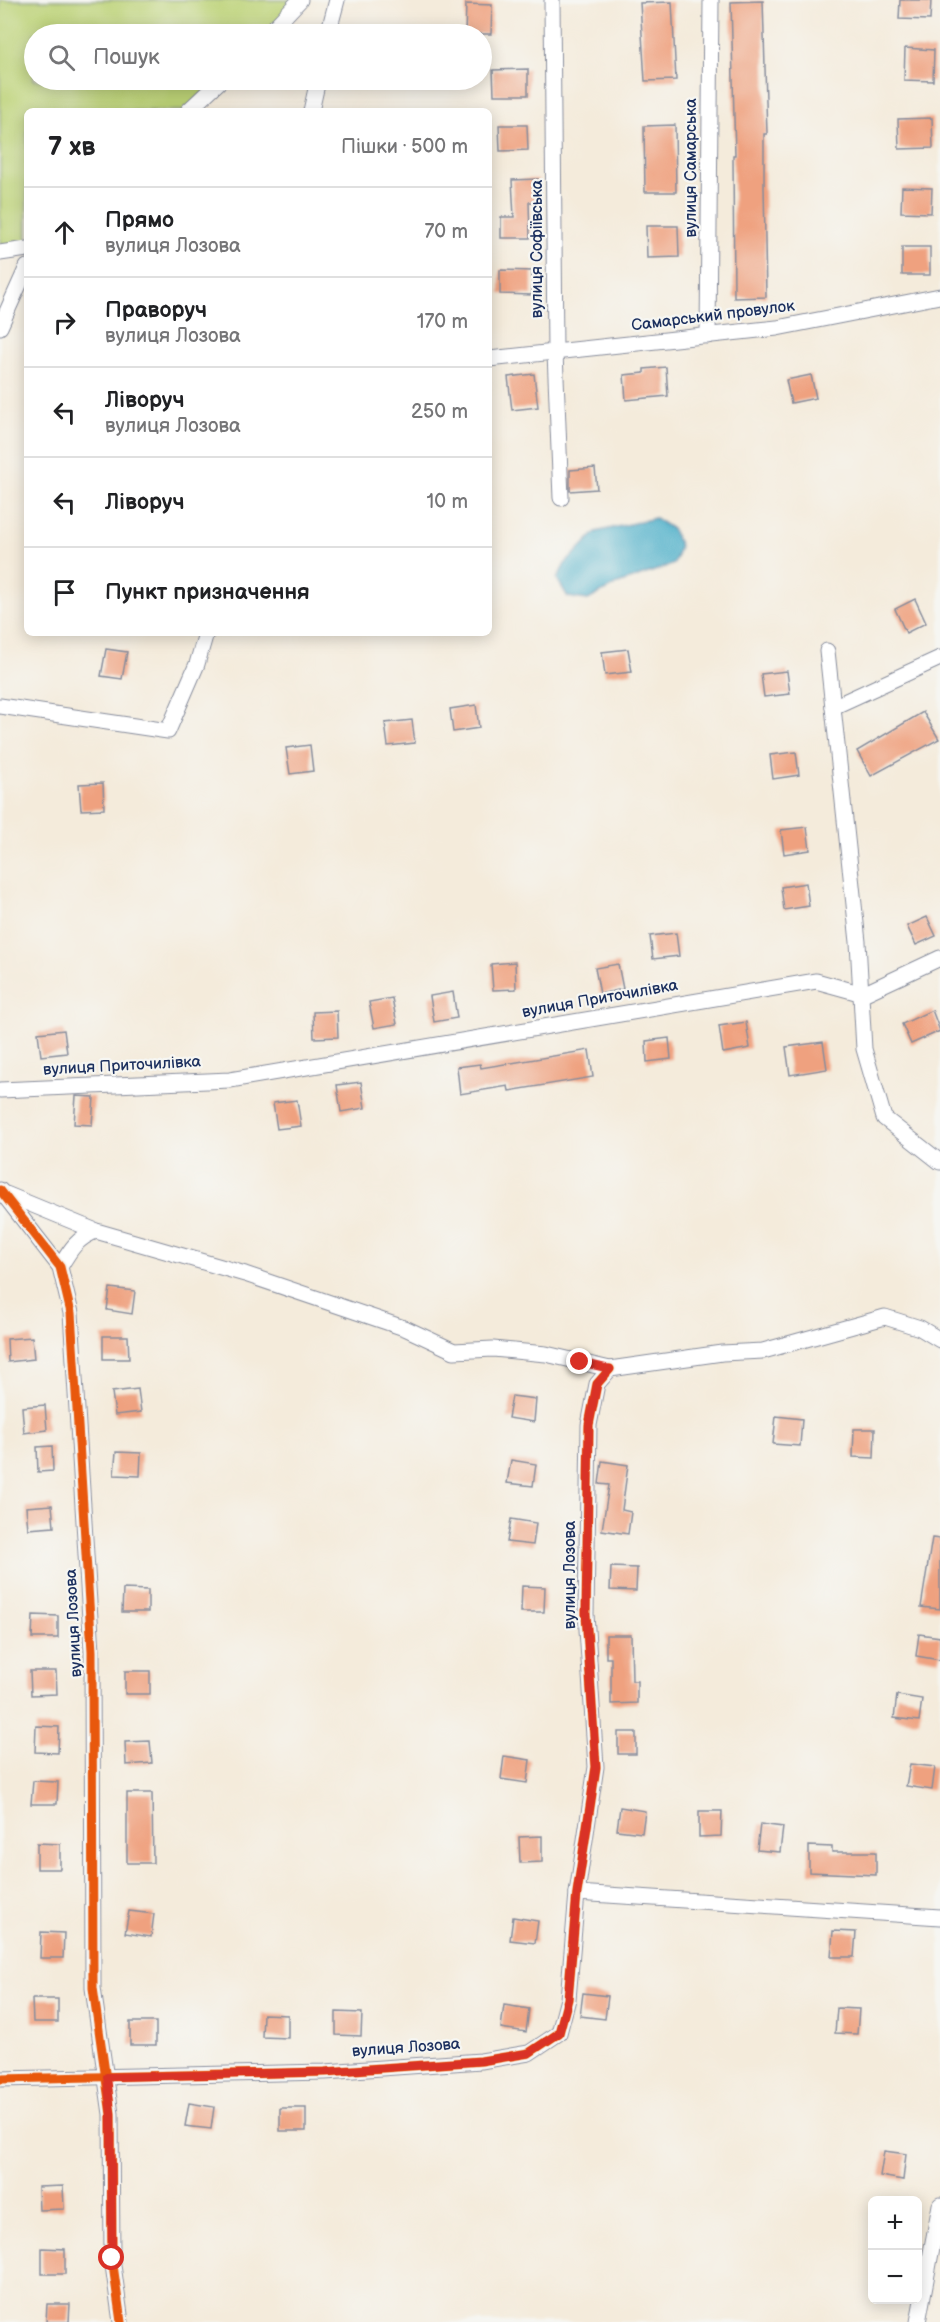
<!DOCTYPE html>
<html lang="uk">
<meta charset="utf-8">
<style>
body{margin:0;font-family:"Balsamiq Sans",sans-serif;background:#f2f2f2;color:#202124}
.controls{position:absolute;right:18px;bottom:18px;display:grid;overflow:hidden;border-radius:9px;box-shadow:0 3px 15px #0003}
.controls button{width:54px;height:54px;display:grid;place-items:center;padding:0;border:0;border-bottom:2px solid #e0e0e0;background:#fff;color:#202124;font:30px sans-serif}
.stop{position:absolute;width:18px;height:18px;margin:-14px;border:4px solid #d93025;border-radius:50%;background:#fff}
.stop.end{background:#d93025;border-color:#fff;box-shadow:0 2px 6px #0008}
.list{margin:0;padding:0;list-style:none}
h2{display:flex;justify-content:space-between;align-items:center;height:78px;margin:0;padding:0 24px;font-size:26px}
h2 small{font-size:20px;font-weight:400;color:#757577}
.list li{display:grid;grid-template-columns:39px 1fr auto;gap:18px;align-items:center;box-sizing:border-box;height:90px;padding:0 24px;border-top:2px solid #e0e0e0}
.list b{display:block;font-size:22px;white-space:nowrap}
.list p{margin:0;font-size:20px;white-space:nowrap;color:#757577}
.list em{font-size:20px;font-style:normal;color:#757577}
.icon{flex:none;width:33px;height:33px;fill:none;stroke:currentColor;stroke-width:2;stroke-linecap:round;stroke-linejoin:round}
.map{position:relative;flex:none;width:940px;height:2322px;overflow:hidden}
.search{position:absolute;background:#fff;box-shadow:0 3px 15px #0003;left:24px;top:24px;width:468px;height:66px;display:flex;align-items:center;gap:15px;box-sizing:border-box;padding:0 21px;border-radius:33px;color:#757577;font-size:22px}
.panel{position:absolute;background:#fff;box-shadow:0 3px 15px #0003;left:24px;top:108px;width:468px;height:528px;border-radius:9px}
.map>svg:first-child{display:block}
.green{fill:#bcd276;stroke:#6c806a;stroke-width:1.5}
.water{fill:#48adc8;stroke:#326e93;stroke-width:1.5}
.building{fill:#efa17f}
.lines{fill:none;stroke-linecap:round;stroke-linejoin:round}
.street-casing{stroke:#888d9c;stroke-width:17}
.street{stroke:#fff;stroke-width:15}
.cycleway-casing{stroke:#f6f6f2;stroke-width:13}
.cycleway{stroke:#e8590c;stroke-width:9}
.route{stroke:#d93025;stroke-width:8}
.labels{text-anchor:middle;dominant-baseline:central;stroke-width:4.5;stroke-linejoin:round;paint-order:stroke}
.street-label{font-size:16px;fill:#1b2f5e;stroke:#f6f6f2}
</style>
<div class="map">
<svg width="940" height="2322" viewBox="0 0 940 2322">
<rect width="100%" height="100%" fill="#f6f6f2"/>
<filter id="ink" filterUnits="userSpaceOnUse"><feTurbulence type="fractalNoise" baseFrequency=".0167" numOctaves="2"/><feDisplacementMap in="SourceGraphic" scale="12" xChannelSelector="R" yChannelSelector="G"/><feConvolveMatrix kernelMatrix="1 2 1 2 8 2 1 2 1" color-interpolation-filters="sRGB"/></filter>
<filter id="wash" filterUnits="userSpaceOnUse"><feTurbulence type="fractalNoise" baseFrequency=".008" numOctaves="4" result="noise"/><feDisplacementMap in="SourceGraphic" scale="24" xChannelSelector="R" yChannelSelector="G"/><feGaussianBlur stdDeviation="1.35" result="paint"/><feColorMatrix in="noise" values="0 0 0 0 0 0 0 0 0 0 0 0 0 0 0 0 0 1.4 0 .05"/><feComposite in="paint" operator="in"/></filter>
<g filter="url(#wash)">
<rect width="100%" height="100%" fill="#f4ebdb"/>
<polygon class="green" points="0,0 300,0 263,34 34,34 34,80 217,80 184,111 27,111 27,244 25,245 0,245"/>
<polygon class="water" points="655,518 672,529 680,546 674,564 615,585 588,600 568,597 557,579 565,564 596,532"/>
<g id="blocks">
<g class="building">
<polygon points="900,0 931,0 930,20 899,19"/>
<polygon points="763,1 767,134 764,134 764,185 766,297 734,298 733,155 735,155 731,2"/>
<polygon points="672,2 676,80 645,81 640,3"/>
<polygon points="466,4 492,5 491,34 465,34"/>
<polygon points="905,48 934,50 933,81 904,80"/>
<polygon points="528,69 528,95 494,95 493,70"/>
<polygon points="932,118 933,148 899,149 898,119"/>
<polygon points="499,125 527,125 528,150 500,151"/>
<polygon points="675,125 676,192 645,192 644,126"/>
<polygon points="538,179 539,202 529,202 530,238 501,238 501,217 514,217 512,180"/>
<polygon points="902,187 932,188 931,213 901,212"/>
<polygon points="646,226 678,226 679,257 647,258"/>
<rect x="902" y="247" width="28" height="28"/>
<polygon points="500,270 532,271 532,295 500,294"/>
<polygon points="666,367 668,396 626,400 624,375 644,373 644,369"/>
<polygon points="534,374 538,407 512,410 508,377"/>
<polygon points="811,375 816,398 791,403 786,380"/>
<polygon points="595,468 597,489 570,491 570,470"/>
<polygon points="915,599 926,623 906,633 895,609"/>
<polygon points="106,649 127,652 122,679 101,676"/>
<polygon points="628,649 632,672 605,675 602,652"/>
<polygon points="787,671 790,694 764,697 761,674"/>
<polygon points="476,705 479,728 453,732 450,709"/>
<polygon points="923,712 939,739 871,776 857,751"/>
<polygon points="412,720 415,743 388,746 385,723"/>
<polygon points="310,745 313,771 290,774 286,748"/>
<polygon points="796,752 799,775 773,779 770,755"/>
<polygon points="103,783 104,809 81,810 79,784"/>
<polygon points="807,827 810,850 784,854 781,830"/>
<polygon points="806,883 809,906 784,910 781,887"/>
<polygon points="927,917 936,936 916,945 907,926"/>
<polygon points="676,933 679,956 653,959 650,936"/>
<polygon points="515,962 516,989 493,990 491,964"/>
<polygon points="618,964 623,989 600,994 595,968"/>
<polygon points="453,992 457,1018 434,1022 430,996"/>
<polygon points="392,998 397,1024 374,1028 369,1002"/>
<polygon points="932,1010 940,1031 911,1044 902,1024"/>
<polygon points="337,1011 338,1037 314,1038 313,1012"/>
<polygon points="746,1022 750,1048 723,1053 719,1026"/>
<polygon points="64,1030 67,1053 41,1056 38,1033"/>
<polygon points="669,1038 671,1059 647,1062 646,1041"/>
<polygon points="823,1042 827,1069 790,1075 786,1047"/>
<polygon points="589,1050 593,1077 509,1091 508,1086 460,1094 457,1067 480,1064 481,1068"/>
<polygon points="361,1082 365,1108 341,1112 337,1085"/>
<polygon points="76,1096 94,1097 92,1125 74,1124"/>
<polygon points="297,1100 301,1126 277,1129 273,1103"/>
<polygon points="110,1288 135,1291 132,1314 107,1310"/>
<polygon points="103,1336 128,1336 129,1359 103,1359"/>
<polygon points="32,1337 34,1359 8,1362 7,1339"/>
<polygon points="138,1389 141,1412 115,1415 112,1392"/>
<polygon points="512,1396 536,1399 534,1422 508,1418"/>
<polygon points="45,1405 47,1430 24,1433 22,1407"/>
<polygon points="776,1416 802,1419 800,1446 773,1444"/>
<polygon points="854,1429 875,1429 874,1458 853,1457"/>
<polygon points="52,1446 53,1471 38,1472 37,1447"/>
<polygon points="116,1452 141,1453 140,1476 114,1475"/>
<polygon points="511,1460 536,1464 533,1486 507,1483"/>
<polygon points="602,1461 628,1465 622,1510 631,1512 628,1534 602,1530 609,1485 599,1484"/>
<polygon points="52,1505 54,1527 28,1529 26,1507"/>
<polygon points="511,1519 536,1523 533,1545 507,1542"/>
<polygon points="932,1538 940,1539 940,1609 921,1607"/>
<polygon points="611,1567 637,1568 636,1591 610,1590"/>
<polygon points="522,1586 545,1587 544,1612 521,1612"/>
<polygon points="123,1589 148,1590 148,1612 122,1612"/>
<polygon points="33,1615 58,1616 58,1638 32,1638"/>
<polygon points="919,1634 940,1637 940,1660 916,1656"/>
<polygon points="606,1635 631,1635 632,1681 637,1681 637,1703 611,1704 611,1658 606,1658"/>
<polygon points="30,1671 56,1671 57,1694 31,1695"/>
<rect x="125" y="1671" width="25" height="23"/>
<polygon points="897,1695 922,1699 919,1721 894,1718"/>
<polygon points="36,1726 59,1727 58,1753 35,1752"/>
<rect x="618" y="1732" width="18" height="22"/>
<polygon points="150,1741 152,1763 126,1765 125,1742"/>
<polygon points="504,1756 530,1760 527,1783 501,1779"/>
<polygon points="910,1764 935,1767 932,1790 906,1786"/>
<polygon points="33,1781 58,1782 57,1804 31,1804"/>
<polygon points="127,1793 152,1793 153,1863 127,1863"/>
<polygon points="620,1807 645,1811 642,1833 617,1830"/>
<polygon points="699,1811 722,1811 721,1836 699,1837"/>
<polygon points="760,1824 783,1827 780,1852 757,1850"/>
<polygon points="542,1836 542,1862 520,1863 519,1837"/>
<polygon points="37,1843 60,1844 60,1869 37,1869"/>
<polygon points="809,1846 832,1847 832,1852 876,1852 876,1875 809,1872"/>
<polygon points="129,1911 154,1914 151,1937 125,1933"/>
<polygon points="513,1917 538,1921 535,1943 510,1940"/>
<polygon points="833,1931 856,1932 854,1957 831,1957"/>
<polygon points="41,1932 64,1933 63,1958 40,1958"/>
<polygon points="583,1993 608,1996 605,2019 580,2016"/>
<polygon points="32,1999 58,1999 58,2022 33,2022"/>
<polygon points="504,2005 529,2009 526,2032 501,2028"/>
<polygon points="837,2008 859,2009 857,2034 835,2033"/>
<polygon points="336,2012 362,2013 361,2036 336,2035"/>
<polygon points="263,2014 288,2015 288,2038 262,2037"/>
<rect x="130" y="2022" width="26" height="23"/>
<polygon points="189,2103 214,2107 211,2129 185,2126"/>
<rect x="280" y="2108" width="26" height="23"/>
<polygon points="884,2151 906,2154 903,2180 880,2176"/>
<polygon points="63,2186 64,2209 39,2210 38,2187"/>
<polygon points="42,2248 65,2249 65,2274 42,2274"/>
<polygon points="47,2304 70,2304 69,2322 46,2322"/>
</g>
</g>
</g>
<g filter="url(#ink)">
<use href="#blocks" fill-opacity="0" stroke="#888d9c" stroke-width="1.5"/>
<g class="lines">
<g class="street-casing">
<g id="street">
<polyline points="552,0 555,353 561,498"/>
<polyline points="268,34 300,0"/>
<polyline points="328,34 337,0"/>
<polyline points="188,111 221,80"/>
<polyline points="311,111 318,80"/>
<polyline points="0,253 27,249"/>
<polyline points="0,327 27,267"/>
<polyline points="708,336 711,0"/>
<polyline points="489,359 777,328 940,296"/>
<polyline points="827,651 858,942 864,1049 884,1118 940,1162"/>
<polyline points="0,706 168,731 197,664 206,633"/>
<polyline points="833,707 940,658"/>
<polyline points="863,994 940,958"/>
<polyline points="0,1090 230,1080 816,981 863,994"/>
<polyline points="0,1190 60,1267 71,1313 92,1651 93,1988 111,2114 112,2258 121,2322"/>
<polyline points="6,1194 96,1231 245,1274 407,1329 454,1351 493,1349 546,1354 610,1369 722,1353 763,1351 885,1317 920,1328 940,1340"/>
<path d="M60,1267C70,1250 77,1238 96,1231"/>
<polyline points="577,1893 940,1917"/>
<polyline points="0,2079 325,2072 481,2061 529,2053 559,2033 568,1999 577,1893 596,1767 586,1614 589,1425 597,1384 610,1369"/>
<polyline points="918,2322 940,2205"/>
</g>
</g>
<use href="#street" class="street"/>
<g class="cycleway-casing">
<g id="cycleway">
<polyline points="0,1190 60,1267 71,1313 92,1651 93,1988 111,2114 112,2258 121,2322"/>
<polyline points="0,2079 325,2072 481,2061 529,2053 559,2033 568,1999 577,1893 596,1767 586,1614 589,1425 597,1384 610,1369"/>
</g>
</g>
<use href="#cycleway" class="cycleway"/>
</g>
</g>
<g class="lines" filter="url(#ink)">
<polyline class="route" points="112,2258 111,2114 107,2077 325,2072 481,2061 529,2053 559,2033 568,1999 577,1893 596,1767 586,1614 589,1425 597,1384 610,1369 580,1362"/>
</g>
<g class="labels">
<g class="street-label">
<text transform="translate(691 168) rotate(-90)">вулиця Самарська</text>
<text transform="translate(537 249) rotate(-90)">вулиця Софіївська</text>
<text transform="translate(713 316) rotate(-7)">Самарський провулок</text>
<text transform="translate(600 999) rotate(-10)">вулиця Приточилівка</text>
<text transform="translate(122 1066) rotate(-3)">вулиця Приточилівка</text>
<text transform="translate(570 1575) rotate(-90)">вулиця Лозова</text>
<text transform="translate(74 1623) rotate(-93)">вулиця Лозова</text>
<text transform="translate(406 2048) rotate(-4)">вулиця Лозова</text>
</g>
</g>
</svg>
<div class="controls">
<button>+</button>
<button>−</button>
</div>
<div class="stop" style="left:112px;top:2258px"></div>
<div class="stop end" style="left:580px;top:1362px"></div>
<div class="search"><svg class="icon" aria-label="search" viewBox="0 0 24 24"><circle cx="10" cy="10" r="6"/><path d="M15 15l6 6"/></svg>Пошук</div>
<section class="panel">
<h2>7 хв<small>Пішки · 500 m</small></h2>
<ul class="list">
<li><svg class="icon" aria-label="ahead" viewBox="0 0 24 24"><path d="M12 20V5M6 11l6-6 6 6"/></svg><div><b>Прямо</b><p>вулиця Лозова</p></div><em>70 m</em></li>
<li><svg class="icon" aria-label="right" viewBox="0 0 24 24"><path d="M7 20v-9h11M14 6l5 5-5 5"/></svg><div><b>Праворуч</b><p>вулиця Лозова</p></div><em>170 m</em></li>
<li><svg class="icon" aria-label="left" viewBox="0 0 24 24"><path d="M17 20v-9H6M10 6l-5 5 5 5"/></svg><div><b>Ліворуч</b><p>вулиця Лозова</p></div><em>250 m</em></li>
<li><svg class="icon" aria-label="left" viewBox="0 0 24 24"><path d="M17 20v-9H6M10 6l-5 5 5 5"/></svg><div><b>Ліворуч</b></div><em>10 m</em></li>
<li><svg class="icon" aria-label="arrive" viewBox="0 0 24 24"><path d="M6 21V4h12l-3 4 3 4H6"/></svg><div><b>Пункт призначення</b></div></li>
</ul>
</section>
</div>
